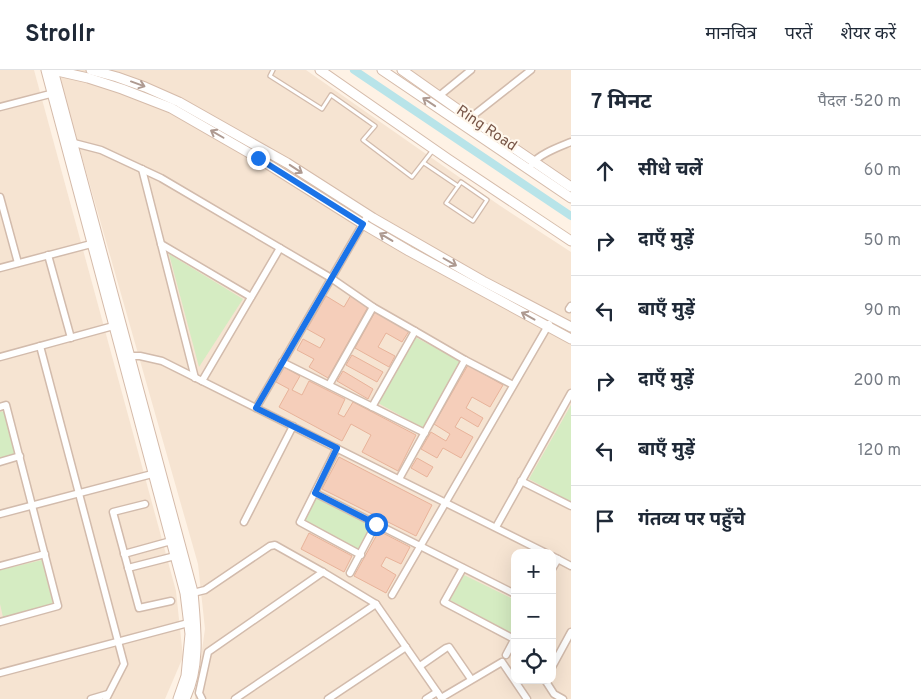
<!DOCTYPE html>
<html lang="hi">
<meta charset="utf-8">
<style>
body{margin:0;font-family:Overpass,"Noto Sans Devanagari",sans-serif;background:#f2f2f3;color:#1f2937}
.controls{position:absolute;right:15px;bottom:15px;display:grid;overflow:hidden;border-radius:10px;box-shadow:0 5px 20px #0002}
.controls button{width:45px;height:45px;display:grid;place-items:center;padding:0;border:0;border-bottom:1px solid #e0e1e3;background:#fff;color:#1f2937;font:25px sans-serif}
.stop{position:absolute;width:15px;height:15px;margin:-11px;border:4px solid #1a73e8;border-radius:50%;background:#fff}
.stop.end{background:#1a73e8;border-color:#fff;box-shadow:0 1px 5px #0008}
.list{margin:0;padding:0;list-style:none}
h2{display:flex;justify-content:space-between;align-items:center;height:65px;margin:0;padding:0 20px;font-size:21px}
h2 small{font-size:16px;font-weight:400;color:#747a83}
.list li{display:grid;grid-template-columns:32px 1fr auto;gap:15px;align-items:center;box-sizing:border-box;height:70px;padding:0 20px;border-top:1px solid #e0e1e3}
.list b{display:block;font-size:19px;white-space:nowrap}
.list em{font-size:16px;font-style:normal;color:#747a83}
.icon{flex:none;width:28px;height:28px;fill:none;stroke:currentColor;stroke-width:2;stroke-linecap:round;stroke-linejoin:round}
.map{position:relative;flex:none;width:571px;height:629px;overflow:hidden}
header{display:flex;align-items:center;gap:30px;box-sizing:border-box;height:70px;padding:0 25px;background:#fff;border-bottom:1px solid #e0e1e3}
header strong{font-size:24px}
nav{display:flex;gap:28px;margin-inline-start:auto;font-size:18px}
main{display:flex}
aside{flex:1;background:#fff}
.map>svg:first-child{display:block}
.residential{fill:#f6e4d2;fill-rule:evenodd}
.green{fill:#d5ecc2}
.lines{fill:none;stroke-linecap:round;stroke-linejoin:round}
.canal{stroke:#b8e4e9;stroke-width:8}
.building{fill:#f5ceba;stroke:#e8b39a}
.lane-casing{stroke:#d2bbac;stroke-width:5.5}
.street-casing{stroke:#d2bbac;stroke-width:9}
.secondary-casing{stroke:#d5bbaa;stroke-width:11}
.lane{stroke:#fff;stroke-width:3}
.street{stroke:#fff;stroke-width:6}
.secondary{stroke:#fff;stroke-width:9}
.oneway{stroke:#ae9a91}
.route{stroke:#1a73e8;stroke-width:6}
.labels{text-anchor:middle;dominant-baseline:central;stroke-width:4.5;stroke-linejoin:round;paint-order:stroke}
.street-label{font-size:15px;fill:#785648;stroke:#fff7ec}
</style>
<header>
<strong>Strollr</strong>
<nav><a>मानचित्र</a><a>परतें</a><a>शेयर करें</a></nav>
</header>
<main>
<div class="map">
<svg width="571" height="629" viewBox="0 0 571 629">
<rect width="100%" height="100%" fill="#fef2e5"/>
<g class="residential">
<polygon points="0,0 34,0 176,521 183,587 165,629 0,629"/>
<path d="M60,0H306L499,135L571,182V629H195L205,559L198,494L62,17ZM515,483H552V610H515Z"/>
<polygon points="406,0 571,0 571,110 452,29"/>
</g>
<g class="green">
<polygon points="169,184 243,229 199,297"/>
<polygon points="415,267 460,291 423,358 378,333"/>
<polygon points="571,335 571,432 529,409"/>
<polygon points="4,341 15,384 0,388 0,342"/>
<polygon points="316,428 372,456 360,480 304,451"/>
<polygon points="42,490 53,534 3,547 0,534 0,500"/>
<polygon points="464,505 515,530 515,561 513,564 450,530"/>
</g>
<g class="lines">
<polyline class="canal" points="354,0 571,146"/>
</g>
<g class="building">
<polygon points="351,225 369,235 328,308 309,297 314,289 297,280 303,269 320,278 325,269 307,259 326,226 344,237"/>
<polygon points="375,242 409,261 402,272 386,263 378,277 395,286 389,297 355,278"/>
<polygon points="352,285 383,302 377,312 346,295"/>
<polygon points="468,295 503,315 490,337 472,327 466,338 483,348 478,357 461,347 455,357 473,367 461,388 443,378 437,388 421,379 431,362 446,371 450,364 434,354"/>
<polygon points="284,297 300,306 292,320 302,325 309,311 345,329 338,344 344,347 353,332 416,365 398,401 362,382 371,365 351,354 342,371 279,337 289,319 276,312"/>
<polygon points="343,301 373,319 368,329 337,311"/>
<polygon points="339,387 432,435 416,466 322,419"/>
<polygon points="417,388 433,397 427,407 411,398"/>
<polygon points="379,461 410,477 401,494 386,487 381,496 396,505 386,523 354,506"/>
<polygon points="309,463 352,486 344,502 301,479"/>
</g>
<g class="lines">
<g class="lane-casing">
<g id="lane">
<polyline points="273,0 270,6 322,39 331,25 375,56 363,70 412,107 433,80"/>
<polyline points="424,93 458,116"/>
<polygon points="461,112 487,130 473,151 446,133"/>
</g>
</g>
<g class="street-casing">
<g id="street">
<polyline points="439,26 471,0"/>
<polyline points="0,37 54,23"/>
<polyline points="470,48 531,0"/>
<polyline points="74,73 101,80 161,108 331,208 373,237 415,261 465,290 513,315"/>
<path d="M532,94C539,84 559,77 571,72"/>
<polyline points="142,99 195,308"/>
<polyline points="0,127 18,193"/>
<polyline points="161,174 251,227"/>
<polyline points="48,185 71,268"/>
<polyline points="0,198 95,173"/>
<polyline points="569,239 571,236"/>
<polyline points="40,276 124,594 106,629"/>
<polyline points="129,286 140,286 162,291 546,483"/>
<polyline points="0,287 117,255"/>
<polyline points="282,292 425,363"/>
<polyline points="202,311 280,178"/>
<polyline points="329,315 373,237"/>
<polyline points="0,337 6,335 58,536 0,552"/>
<polyline points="372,337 415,261"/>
<polyline points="256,338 368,145"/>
<polyline points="337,378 300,452 361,485"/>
<polyline points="0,392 20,386"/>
<polyline points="399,409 465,290"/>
<polyline points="521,411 571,436"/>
<polyline points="315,423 515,524"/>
<polyline points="145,434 113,442 139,538 171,531"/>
<polyline points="0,444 156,403"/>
<polyline points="244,452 293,356"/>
<polyline points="496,457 571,323"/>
<polyline points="124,484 171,471"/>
<polyline points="552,486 571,496"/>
<polyline points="0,496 45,484"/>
<polyline points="128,498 175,486"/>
<polyline points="463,498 444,532 514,569"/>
<polyline points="552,499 558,489"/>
<polyline points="350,503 376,454"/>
<polyline points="193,523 205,520 270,476 275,475 323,502 376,534 442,629"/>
<polyline points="392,525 549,254"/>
<polyline points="506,585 515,568"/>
<polyline points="420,596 446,578 449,577 471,609"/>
<polyline points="552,597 571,562"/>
<polyline points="0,603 192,552"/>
<polyline points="545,610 554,624 563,629"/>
<polyline points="441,628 502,592 527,629"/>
<polyline points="91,629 108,624"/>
<polyline points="202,629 199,623 208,582 323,502"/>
<polyline points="235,629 376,534"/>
<polyline points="328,629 406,577"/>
<polyline points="426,629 437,622"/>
</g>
</g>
<g class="secondary-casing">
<g id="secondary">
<polyline points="46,0 185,523 190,564 186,606 178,629"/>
<path d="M53,0L193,522C196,558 201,596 185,629"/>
<polyline points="91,0 117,7 145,17 179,32 287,93 373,148 483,211 571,257"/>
<polyline points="320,0 448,89 571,171"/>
<polyline points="382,0 571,128"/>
<polyline points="402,0 470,48 571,117"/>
<polyline points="49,1 53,0 88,8 122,19 171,38 258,88 363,154 409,181 571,269"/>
</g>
</g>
<use href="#lane" class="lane"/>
<use href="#street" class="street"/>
<use href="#secondary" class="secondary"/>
</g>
<defs><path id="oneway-shaft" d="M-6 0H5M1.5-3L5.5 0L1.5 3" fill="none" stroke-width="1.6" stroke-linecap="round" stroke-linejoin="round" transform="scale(1.25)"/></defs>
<g class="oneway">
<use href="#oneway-shaft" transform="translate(138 14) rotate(20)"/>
<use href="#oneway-shaft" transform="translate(429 32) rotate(-146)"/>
<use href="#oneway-shaft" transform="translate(217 64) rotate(-150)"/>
<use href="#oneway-shaft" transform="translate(296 99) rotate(33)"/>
<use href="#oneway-shaft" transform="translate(386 167) rotate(-149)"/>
<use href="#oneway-shaft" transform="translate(450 192) rotate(30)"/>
<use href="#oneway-shaft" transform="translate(528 246) rotate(-151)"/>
</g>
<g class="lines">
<polyline class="route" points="258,88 363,154 256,338 337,378 315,423 376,454"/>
</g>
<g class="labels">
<g class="street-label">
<text transform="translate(486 59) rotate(34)">Ring Road</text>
</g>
</g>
</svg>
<div class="controls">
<button>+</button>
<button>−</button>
<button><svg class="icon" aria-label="locate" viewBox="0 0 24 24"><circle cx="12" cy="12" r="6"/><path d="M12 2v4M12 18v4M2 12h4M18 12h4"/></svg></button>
</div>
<div class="stop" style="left:376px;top:454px"></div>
<div class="stop end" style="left:258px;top:88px"></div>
</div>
<aside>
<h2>7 मिनट<small>पैदल · 520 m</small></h2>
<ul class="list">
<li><svg class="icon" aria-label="ahead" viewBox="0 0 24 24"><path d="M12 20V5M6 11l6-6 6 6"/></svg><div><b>सीधे चलें</b></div><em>60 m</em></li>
<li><svg class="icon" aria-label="right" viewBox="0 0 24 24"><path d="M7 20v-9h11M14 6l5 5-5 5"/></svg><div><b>दाएँ मुड़ें</b></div><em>50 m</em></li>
<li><svg class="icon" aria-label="left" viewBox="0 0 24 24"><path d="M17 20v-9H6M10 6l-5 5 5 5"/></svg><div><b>बाएँ मुड़ें</b></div><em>90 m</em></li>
<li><svg class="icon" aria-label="right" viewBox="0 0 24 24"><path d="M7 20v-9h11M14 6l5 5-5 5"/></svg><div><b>दाएँ मुड़ें</b></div><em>200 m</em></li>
<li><svg class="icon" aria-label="left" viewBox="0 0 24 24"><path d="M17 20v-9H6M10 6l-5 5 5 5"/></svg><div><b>बाएँ मुड़ें</b></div><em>120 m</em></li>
<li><svg class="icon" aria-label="arrive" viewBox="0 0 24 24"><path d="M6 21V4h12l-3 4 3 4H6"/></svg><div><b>गंतव्य पर पहुँचे</b></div></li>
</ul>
</aside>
</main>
